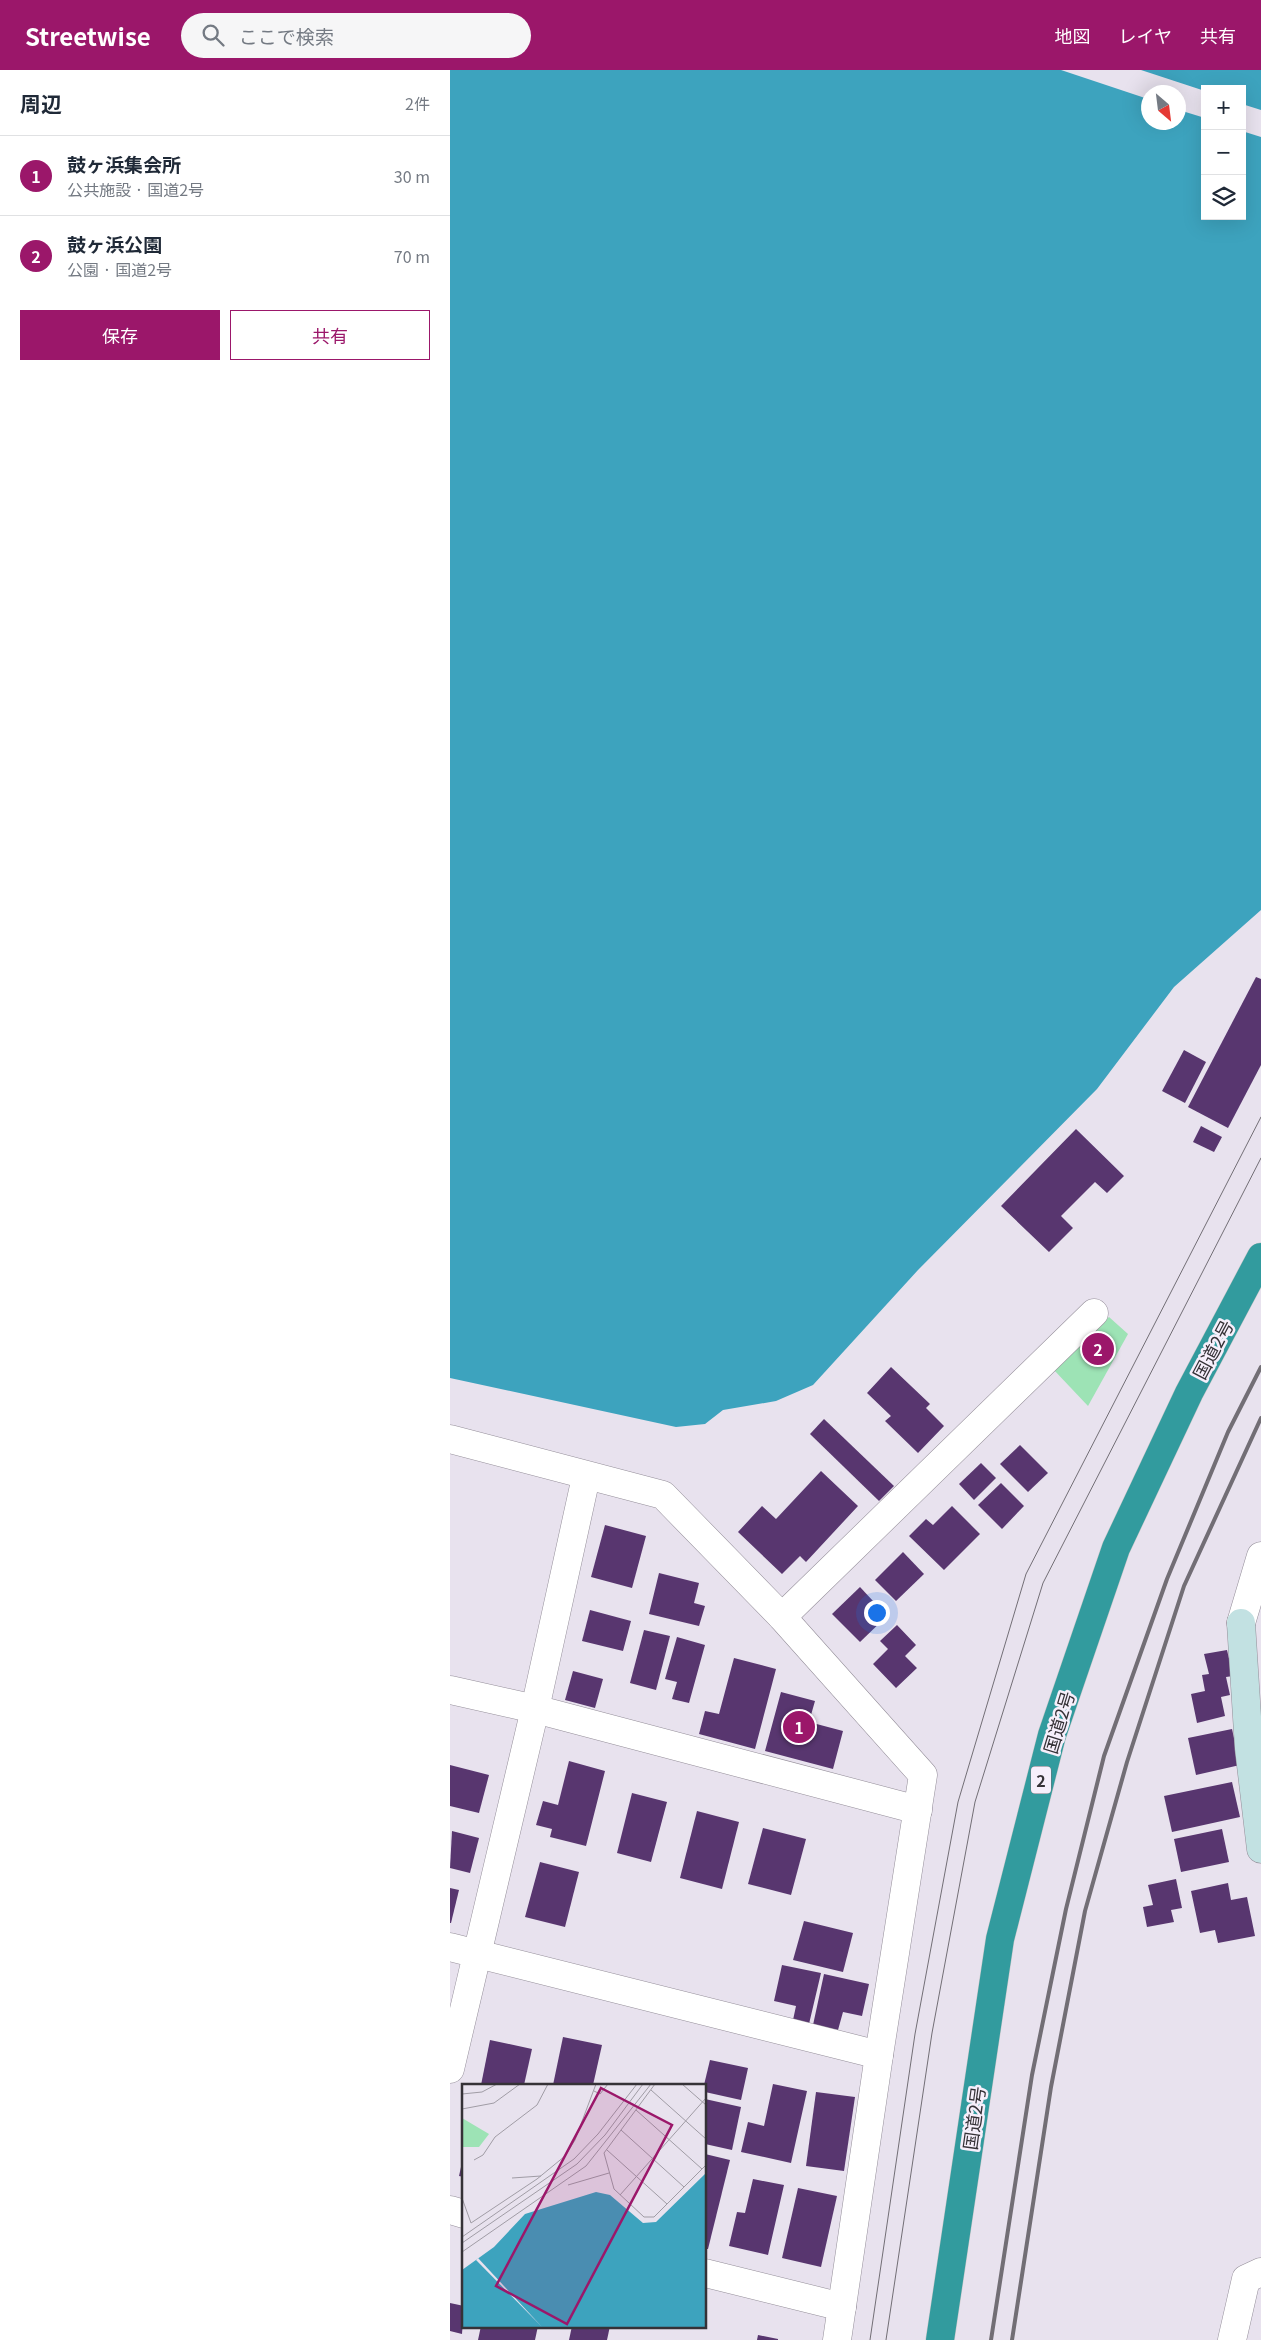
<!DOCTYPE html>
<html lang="ja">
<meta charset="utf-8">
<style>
body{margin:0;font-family:Georgia,"Noto Sans JP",serif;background:#f6f6f7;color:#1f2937}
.controls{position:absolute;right:15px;top:15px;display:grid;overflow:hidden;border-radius:0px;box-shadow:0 5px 20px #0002}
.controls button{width:45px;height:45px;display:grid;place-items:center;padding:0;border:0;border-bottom:1px solid #e0e1e3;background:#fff;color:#1f2937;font:25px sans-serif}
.compass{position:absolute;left:691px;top:15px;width:45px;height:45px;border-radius:50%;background:#fff;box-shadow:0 5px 20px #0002;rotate:152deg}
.you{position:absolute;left:426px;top:1542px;width:18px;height:18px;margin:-12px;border:4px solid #fff;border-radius:50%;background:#1a73e8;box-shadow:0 0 0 8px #1a73e833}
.badge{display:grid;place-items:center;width:32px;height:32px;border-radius:50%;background:#9b176a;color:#fff;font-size:16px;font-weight:700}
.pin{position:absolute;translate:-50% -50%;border:2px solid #fff;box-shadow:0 1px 5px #0006}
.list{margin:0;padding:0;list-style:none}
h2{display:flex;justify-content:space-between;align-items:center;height:65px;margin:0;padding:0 20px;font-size:21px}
h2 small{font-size:16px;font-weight:400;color:#747a83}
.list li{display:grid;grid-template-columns:32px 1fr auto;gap:15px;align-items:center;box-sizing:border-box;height:80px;padding:0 20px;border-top:1px solid #e0e1e3}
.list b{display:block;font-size:19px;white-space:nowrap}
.list p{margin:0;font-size:16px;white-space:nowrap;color:#747a83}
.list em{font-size:16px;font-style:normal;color:#747a83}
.actions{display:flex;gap:10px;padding:15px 20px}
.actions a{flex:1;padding:11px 0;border:1px solid #9b176a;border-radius:0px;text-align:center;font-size:18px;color:#9b176a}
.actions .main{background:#9b176a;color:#fff}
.icon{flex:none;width:28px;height:28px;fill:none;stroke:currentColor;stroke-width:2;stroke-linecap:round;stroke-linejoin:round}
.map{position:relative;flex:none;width:811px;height:2270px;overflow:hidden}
header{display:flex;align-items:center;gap:30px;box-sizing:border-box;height:70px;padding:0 25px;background:#9b176a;color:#fff}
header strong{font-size:24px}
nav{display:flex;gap:28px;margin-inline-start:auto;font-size:18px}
.search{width:350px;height:45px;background:#f6f6f7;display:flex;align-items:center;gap:12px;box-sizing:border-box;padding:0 18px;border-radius:28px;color:#747a83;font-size:19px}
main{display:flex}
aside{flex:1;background:#fff}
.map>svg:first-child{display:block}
.green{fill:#9de3b5}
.water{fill:#3da3be;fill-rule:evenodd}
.pier{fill:#e8e2ee}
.building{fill:#58366f}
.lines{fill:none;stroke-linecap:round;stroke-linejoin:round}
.street-casing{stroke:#948e99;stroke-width:29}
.secondary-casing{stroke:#948e99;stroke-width:29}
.highway-casing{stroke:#c6c6c7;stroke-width:29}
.street{stroke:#fff;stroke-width:28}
.secondary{stroke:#c2e1e2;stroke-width:28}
.highway{stroke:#329b9e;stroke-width:28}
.tram{stroke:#726e75;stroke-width:1}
.rail{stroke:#726e75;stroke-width:4}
.labels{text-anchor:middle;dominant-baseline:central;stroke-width:5;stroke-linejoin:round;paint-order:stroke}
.shield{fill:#f6effb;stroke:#6f6b72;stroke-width:1}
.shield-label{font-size:16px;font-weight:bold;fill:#353237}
.street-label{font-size:18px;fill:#353237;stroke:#f6effb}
.inset-road{fill:none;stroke:#a09ca5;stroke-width:1}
.view{fill:#9b176a;fill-opacity:0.15;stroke:#9b176a;stroke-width:2.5}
.inset-edge{fill:none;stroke:#353237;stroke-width:2.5}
</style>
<header>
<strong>Streetwise</strong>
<div class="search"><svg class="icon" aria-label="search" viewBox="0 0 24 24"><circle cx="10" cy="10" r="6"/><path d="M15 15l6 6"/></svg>ここで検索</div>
<nav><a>地図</a><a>レイヤ</a><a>共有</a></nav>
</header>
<main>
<aside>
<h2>周辺<small>2件</small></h2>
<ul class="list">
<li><span class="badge">1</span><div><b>鼓ヶ浜集会所</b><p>公共施設 · 国道2号</p></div><em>30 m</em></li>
<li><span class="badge">2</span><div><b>鼓ヶ浜公園</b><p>公園 · 国道2号</p></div><em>70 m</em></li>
</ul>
<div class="actions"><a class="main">保存</a><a>共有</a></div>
</aside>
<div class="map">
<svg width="811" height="2270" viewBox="0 0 811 2270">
<rect width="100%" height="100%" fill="#e8e2ee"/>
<polygon class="green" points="659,1247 678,1264 638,1336 603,1299"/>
<path class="water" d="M0,0H811V840L724,917L647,1019L468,1200L363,1315L326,1331L273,1340L255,1354L226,1357L0,1308ZM755,19H792V146H755ZM698,22H728V52H698Z"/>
<g class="pier">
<polygon points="611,0 691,0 755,21 755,48 729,40 728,22 698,22 698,29"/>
<polygon points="792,34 811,40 811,67 792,61"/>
</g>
<g class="building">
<polygon points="806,907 811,909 811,995 778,1058 738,1037"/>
<polygon points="734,980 756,992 735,1033 712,1021"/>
<polygon points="751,1056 772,1067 764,1082 743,1072"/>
<polygon points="626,1059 674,1106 657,1123 645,1112 611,1146 623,1158 599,1182 551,1136"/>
<polygon points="441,1297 480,1334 476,1338 494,1356 468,1383 435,1351 441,1346 417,1323"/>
<polygon points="374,1349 444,1416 429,1431 360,1364"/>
<polygon points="570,1375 598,1403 578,1422 550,1394"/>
<polygon points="531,1393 546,1408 524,1430 509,1414"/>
<polygon points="371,1401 408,1436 356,1492 350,1486 332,1504 288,1462 312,1436 326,1449"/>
<polygon points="551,1413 574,1436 552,1459 528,1435"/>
<polygon points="502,1436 530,1464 494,1500 459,1466 476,1449 483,1455"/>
<polygon points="155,1455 196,1466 182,1518 141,1507"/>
<polygon points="453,1482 474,1504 446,1531 425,1510"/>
<polygon points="209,1503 249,1513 244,1533 255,1536 249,1556 199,1544"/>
<polygon points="410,1517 437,1546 410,1572 382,1544"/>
<polygon points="140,1540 181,1551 173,1581 132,1571"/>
<polygon points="447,1555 466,1575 455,1586 467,1598 446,1618 423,1594 438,1579 430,1571"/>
<polygon points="194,1560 220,1566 206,1620 180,1613"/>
<polygon points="227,1567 255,1575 239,1633 222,1629 227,1612 215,1609"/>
<polygon points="777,1580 783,1606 776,1607 780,1625 771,1627 775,1646 747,1653 741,1624 755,1621 752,1605 759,1604 754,1584"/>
<polygon points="284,1588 326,1599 305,1679 249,1664 255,1641 269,1644"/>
<polygon points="123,1601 153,1609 145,1638 115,1630"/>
<polygon points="331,1622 365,1631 359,1652 393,1661 383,1699 315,1681"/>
<polygon points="782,1659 790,1695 746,1705 738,1668"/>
<polygon points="119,1691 155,1701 136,1776 100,1767 102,1759 86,1755 93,1731 108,1735"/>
<polygon points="0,1695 39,1705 29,1743 0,1736"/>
<polygon points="782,1712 790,1747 722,1762 714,1726"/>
<polygon points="182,1723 217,1732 201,1792 167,1783"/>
<polygon points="247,1741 289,1752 272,1819 230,1808"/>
<polygon points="313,1758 356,1769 341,1825 298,1814"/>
<polygon points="772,1759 779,1792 731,1802 724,1769"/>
<polygon points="2,1761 29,1768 20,1803 0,1798"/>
<polygon points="90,1792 129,1802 115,1857 75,1847"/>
<polygon points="726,1809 732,1838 721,1840 724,1852 697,1857 693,1837 703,1835 698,1815"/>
<polygon points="778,1813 781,1830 797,1827 805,1866 768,1873 765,1860 750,1863 741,1821"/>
<polygon points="0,1818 9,1820 1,1853 0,1853"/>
<polygon points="354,1851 403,1863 393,1902 343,1890"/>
<polygon points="332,1895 371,1903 359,1954 343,1950 346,1936 324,1931"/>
<polygon points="374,1904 419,1914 412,1946 393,1942 388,1960 363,1955"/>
<polygon points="113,1967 152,1975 143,2015 103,2015"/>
<polygon points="40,1970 82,1979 74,2015 31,2015"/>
<polygon points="260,1990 298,1998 291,2030 255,2022 254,2015"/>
<polygon points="323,2014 357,2021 341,2093 291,2082 298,2052 314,2056"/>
<polygon points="366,2022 405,2027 394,2101 356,2096"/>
<polygon points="255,2029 291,2037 282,2080 255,2074"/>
<polygon points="255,2084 280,2090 258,2179 255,2179"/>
<polygon points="13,2088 14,2088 14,2107 9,2106"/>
<polygon points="303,2109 334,2115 318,2185 279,2176 287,2142 295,2143"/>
<polygon points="348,2118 387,2126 371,2197 332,2188"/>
<polygon points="0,2233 14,2236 12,2264 0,2261"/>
<polygon points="31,2256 88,2256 85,2270 28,2270"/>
<polygon points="122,2256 160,2256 157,2270 119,2270"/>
<polygon points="308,2265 328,2269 328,2270 307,2270"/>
</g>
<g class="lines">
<g class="street-casing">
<g id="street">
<polyline points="0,1369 213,1425 332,1547 473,1705 429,1985 387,2270"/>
<polyline points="332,1547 644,1243"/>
<polyline points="791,1553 811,1486"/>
<polyline points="0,1620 85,1639 468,1740"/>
<polyline points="0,1877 429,1985"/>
<polyline points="0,1999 85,1639 136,1407"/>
<polyline points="0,2140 14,2144"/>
<polyline points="255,2203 392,2237"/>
<polyline points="782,2270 796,2209 811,2202"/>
</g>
</g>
<g class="secondary-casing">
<polyline id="secondary" points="791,1553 799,1678 811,1779"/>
</g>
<g class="highway-casing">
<polyline id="highway" points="490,2270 550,1869 602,1665 666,1478 739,1323 811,1187"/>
</g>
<use href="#street" class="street"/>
<use href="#secondary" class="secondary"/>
<use href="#highway" class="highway"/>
<g class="tram">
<polyline points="420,2270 465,1964 508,1732 576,1504 811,1047"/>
<polyline points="436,2270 482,1963 525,1732 593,1513 811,1088"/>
</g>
<g class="rail">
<polyline points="541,2270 582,2005 616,1839 654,1686 717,1509 778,1362 811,1297"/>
<polyline points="562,2270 601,2017 635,1841 677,1692 734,1516 811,1348"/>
</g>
</g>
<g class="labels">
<rect class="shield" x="581" y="1696.5" width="20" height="27" rx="4"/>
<g class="shield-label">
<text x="591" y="1710">2</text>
</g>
<g class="street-label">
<text transform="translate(762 1279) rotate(-62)">国道2号</text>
<text transform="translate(608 1652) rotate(-73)">国道2号</text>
<text transform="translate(523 2048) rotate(-82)">国道2号</text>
</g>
</g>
<g transform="translate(12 2014)">
<rect width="244" height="244" fill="#e8e2ee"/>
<path d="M0,34L27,50L17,63H0Z" fill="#9de3b5"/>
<path d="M244,89V243H0V186L32,163L63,130L134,108L148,111L181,139L194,138Z" fill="#3da3be"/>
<path d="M16,174L80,243L14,176Z" fill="#e8e2ee"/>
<path class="inset-road" d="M193,0L142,69L152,105L182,133H192L244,81M220,0L244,21M189,6L244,55M132,7L138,10L146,0M0,10L20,8L35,0M0,25L32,19L58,0M174,26L240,85M159,46L222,103M145,66L205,120M12,76L21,71L33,53L75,21L86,0M50,94L79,92M106,101L147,89M158,111L244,14M0,114L9,139L75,95L103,72L113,56L134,0M0,153L112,75L136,50L175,0M0,159L115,80L143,51L181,0M0,168L124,82L189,0"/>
<path class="view" d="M139,4L210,41L105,240L34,202Z"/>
<rect width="244" height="244" class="inset-edge"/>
</g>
</svg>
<div class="controls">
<button>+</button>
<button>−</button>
<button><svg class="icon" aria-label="layers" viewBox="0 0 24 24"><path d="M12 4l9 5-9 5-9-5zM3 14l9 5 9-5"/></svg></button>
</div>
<svg class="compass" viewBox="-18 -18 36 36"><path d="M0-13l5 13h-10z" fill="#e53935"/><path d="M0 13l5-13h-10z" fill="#747a83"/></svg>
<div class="you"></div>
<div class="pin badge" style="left:349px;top:1657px">1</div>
<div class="pin badge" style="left:648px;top:1279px">2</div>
</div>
</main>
